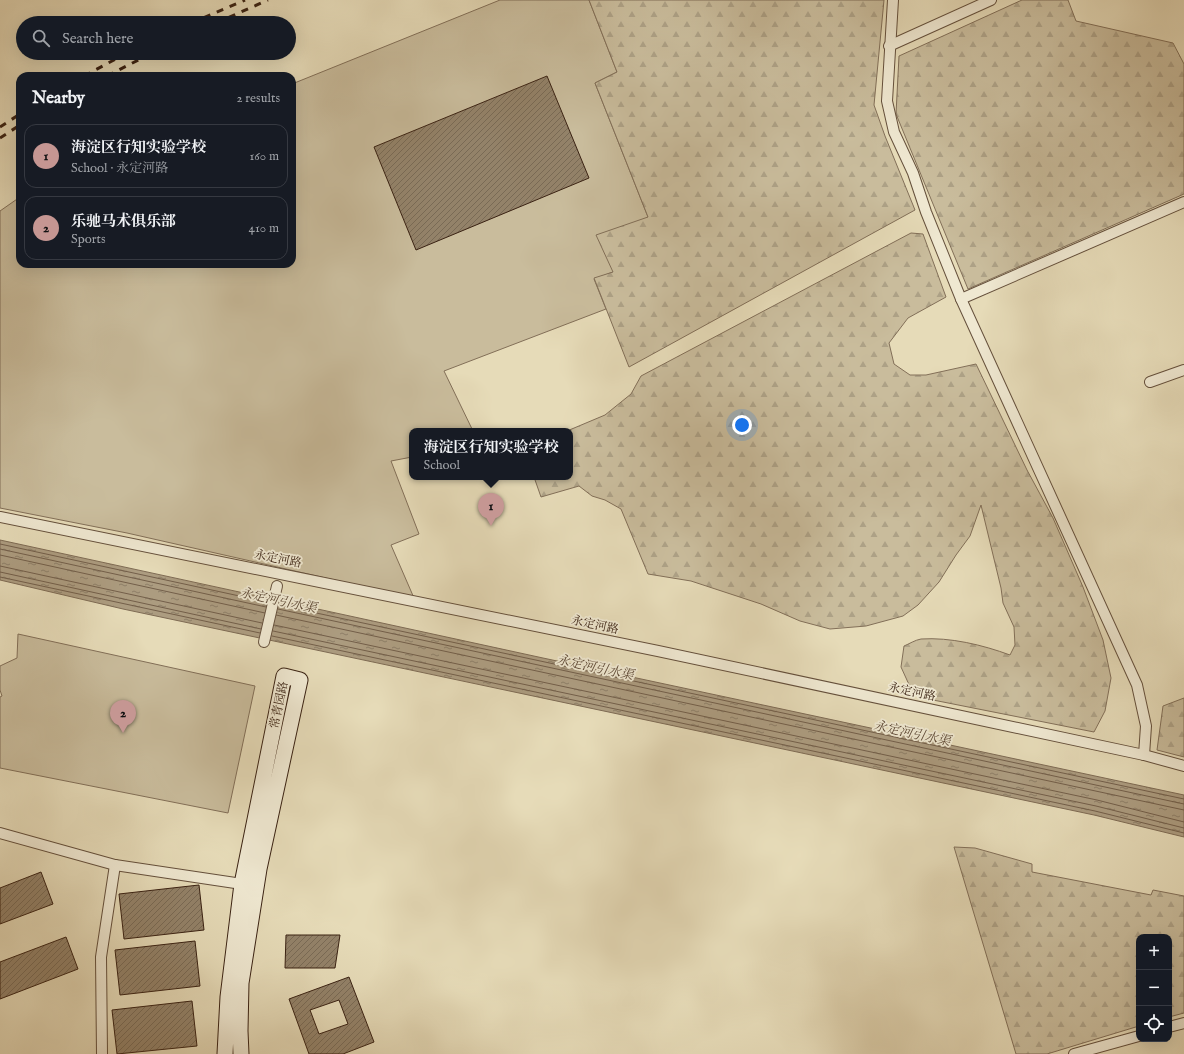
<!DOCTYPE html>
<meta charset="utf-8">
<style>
body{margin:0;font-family:"IM FELL English","Noto Serif SC",serif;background:#242831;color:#f1f3f6}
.controls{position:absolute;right:12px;bottom:12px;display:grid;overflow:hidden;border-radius:8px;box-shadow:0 4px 16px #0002}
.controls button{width:36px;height:36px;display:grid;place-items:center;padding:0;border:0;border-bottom:1px solid #363941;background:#171b24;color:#f1f3f6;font:20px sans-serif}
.you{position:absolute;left:742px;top:425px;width:14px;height:14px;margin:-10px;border:3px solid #fff;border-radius:50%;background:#1a73e8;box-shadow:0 0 0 6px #1a73e833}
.badge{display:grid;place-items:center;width:26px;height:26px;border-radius:50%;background:#c59692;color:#111;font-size:13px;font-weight:700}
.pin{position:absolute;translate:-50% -33px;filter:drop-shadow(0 1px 2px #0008)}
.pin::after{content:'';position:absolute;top:21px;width:14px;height:12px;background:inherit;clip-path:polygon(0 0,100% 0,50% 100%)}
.popup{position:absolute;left:409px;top:428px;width:164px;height:52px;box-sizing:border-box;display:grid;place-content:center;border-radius:8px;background:#171b24;filter:drop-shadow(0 1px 3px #0005);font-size:13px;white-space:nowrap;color:#9ea1a6}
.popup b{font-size:15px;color:#f1f3f6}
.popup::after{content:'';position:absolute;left:50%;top:100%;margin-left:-8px;border:8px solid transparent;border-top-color:#171b24}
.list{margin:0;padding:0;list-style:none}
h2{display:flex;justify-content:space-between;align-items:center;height:52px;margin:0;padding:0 16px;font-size:17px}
h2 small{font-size:13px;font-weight:400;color:#9ea1a6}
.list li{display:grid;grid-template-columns:26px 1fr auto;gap:12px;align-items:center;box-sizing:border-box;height:64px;margin:0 8px 8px;padding:0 8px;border:1px solid #363941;border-radius:12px}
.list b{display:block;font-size:15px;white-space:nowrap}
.list p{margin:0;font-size:13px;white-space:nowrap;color:#9ea1a6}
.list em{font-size:13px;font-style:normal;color:#9ea1a6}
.icon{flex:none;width:22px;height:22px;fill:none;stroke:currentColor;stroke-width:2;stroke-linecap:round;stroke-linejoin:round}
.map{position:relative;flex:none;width:1184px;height:1054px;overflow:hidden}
.search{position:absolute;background:#171b24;box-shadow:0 4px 16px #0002;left:16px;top:16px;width:280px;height:44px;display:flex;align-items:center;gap:10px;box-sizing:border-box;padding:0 14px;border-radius:22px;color:#9ea1a6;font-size:15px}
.panel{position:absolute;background:#171b24;box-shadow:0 4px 16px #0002;left:16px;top:72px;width:280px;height:196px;border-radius:12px}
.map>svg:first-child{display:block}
.green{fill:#c9bc9c;stroke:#826f58}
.forest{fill:url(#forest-firs);stroke:#826f58}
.water{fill:url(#water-ripples);stroke:#7e6b54}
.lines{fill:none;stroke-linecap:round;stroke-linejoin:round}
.shore{stroke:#735f4a;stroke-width:1}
.building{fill:url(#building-hatch);stroke:#3a2213;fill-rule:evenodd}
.street-casing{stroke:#65503c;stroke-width:12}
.secondary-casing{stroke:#3a2213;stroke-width:17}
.street{stroke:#efe8d1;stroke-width:10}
.secondary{stroke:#efe8d1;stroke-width:15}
.rail{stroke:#3a2213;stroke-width:3;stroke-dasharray:7 7;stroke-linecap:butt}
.labels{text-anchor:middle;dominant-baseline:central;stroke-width:3.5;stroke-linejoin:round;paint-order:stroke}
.street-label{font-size:12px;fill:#3a2213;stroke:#efe8d1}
.water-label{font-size:13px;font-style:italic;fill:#5c4734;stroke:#efe8d1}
</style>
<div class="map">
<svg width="1184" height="1054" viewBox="0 0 1184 1054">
<defs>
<pattern id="forest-firs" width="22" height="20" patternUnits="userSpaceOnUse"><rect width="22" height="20" fill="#c9bc9c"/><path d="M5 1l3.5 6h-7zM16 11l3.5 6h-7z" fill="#ada186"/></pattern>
<pattern id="water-ripples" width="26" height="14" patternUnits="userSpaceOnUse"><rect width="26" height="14" fill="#ac9c80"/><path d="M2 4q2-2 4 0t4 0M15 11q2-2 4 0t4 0" fill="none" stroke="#8d7f68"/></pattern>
<pattern id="building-hatch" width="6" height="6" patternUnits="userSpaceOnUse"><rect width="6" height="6" fill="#938269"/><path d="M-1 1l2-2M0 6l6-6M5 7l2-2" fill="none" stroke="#796a55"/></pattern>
</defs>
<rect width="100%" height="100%" fill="#e6dbb8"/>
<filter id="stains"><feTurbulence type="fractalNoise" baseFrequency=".005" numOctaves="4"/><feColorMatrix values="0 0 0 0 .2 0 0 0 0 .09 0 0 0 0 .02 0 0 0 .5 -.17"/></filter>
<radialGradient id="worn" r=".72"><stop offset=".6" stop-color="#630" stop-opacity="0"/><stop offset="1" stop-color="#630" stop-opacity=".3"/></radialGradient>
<g class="green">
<polygon points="500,0 589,0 617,72 595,83 648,217 613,272 594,279 606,309 444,371 473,431 412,431 412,457 391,461 419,534 391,545 414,598 127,533 0,508 0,211 20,197 20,264 292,264 292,84"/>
<polygon points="18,634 255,686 228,813 0,768 0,697 2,696 0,690 0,666 17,658"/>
</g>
<g class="forest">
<polygon points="589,0 884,0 874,105 885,136 915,210 629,367 594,278 613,272 596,235 648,217 595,83 617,72"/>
<polygon points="1022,0 1068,0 1076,21 1173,43 1184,64 1184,194 968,289 896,114 899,56"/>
<path d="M911,233L923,234L946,297L908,318L889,343L894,364L910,375H926L976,364L1027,470L1053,518L1083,587L1103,640L1111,678L1105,711L1094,732L928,699L911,689L901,667L904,646C909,644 915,640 921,639C950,637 983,645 1010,655L1015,645L1014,627L1003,603L1001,588L981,505L970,536L956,555L939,582L918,605L903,616L866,626L830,629L800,621L761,604L691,581L648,574L621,509L605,500L592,496L579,486L541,497L534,477H570V431H567L605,415L631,394L641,376Z"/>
<polygon points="1184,698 1184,757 1157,750 1163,706"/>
<polygon points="954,847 975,848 1032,864 1032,872 1151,895 1153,890 1184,896 1184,1013 1169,1017 1169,937 1139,937 1139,1026 1047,1054 1016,1054"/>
</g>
<polygon class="water" points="0,540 543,658 1184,795 1184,837 1094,815 123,609 0,580"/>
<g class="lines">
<g class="shore">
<polyline points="0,544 267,602"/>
<polyline points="0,549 266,607"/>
<polyline points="0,555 265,613"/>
<polyline points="0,566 262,623"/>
<polyline points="0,572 261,629"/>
<polyline points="0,577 260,633"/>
<polyline points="279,605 1184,799"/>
<polyline points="278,609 1184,804"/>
<polyline points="276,615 1184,810"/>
<polyline points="274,625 1097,800 1184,822"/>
<polyline points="273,631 1096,806 1184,828"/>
<polyline points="272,636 1095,811 1184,833"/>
</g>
</g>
<g class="building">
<polygon points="547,76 589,178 416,250 374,147"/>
<polygon points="41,872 53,904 0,924 0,888"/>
<polygon points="199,885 204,930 124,939 119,894"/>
<polygon points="286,935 340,935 335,968 285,968"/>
<polygon points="66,937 78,969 0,999 0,962"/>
<polygon points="195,941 200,986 120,995 115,950"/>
<path d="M349,977L374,1042L343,1054H309L289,999ZM339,1000L348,1024L319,1034L310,1010Z"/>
<polygon points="192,1001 197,1046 117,1054 112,1010"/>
</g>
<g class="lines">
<g class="street-casing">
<g id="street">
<polyline points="893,0 887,101 894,132 913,173 926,212 961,299 1137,685 1146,726 1144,755"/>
<polyline points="889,46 991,0"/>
<polyline points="961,299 1184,202"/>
<polyline points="1150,382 1184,370"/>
<polyline points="0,517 658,651 1144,755 1184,766"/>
<polyline points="264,642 277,586"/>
<polyline points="0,833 115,865 242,884"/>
<polyline points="1169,1027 1184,1023"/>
<polyline points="102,1054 101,957 115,865"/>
<polyline points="1074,1054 1139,1036"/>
</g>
</g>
<g class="secondary-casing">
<polyline id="secondary" points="225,1054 228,997 242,884 284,676 300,680 259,869 241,983 240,1031 241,1054"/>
</g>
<use href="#street" class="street"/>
<use href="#secondary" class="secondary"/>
<g class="rail">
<polyline points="191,23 245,0"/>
<polyline points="216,23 268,0"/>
<polyline points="84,76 127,53"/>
<polyline points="107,76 152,53"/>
<polyline points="0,127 20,114"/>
<polyline points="0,138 20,125"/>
</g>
</g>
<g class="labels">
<g class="street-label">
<text transform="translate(278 559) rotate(11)">永定河路</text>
<text transform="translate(595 625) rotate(12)">永定河路</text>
<text transform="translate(912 692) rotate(12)">永定河路</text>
<text transform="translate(279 705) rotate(-78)">常青园路</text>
</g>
<g class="water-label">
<text transform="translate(278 601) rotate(12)">永定河引水渠</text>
<text transform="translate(595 668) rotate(12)">永定河引水渠</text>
<text transform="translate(912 734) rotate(12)">永定河引水渠</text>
</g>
</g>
<rect width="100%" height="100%" filter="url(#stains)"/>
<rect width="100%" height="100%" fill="url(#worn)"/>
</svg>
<div class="controls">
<button>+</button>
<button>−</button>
<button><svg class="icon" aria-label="locate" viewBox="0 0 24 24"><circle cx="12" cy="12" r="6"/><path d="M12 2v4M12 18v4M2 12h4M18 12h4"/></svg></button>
</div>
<div class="you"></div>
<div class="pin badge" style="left:491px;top:526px">1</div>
<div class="popup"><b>海淀区行知实验学校</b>School</div>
<div class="pin badge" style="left:123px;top:733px">2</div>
<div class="search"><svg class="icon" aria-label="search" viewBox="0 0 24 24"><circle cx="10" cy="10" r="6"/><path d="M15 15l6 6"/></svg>Search here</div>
<section class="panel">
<h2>Nearby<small>2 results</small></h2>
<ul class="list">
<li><span class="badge">1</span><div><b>海淀区行知实验学校</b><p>School · 永定河路</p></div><em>160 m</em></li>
<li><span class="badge">2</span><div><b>乐驰马术俱乐部</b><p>Sports</p></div><em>410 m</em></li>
</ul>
</section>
</div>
